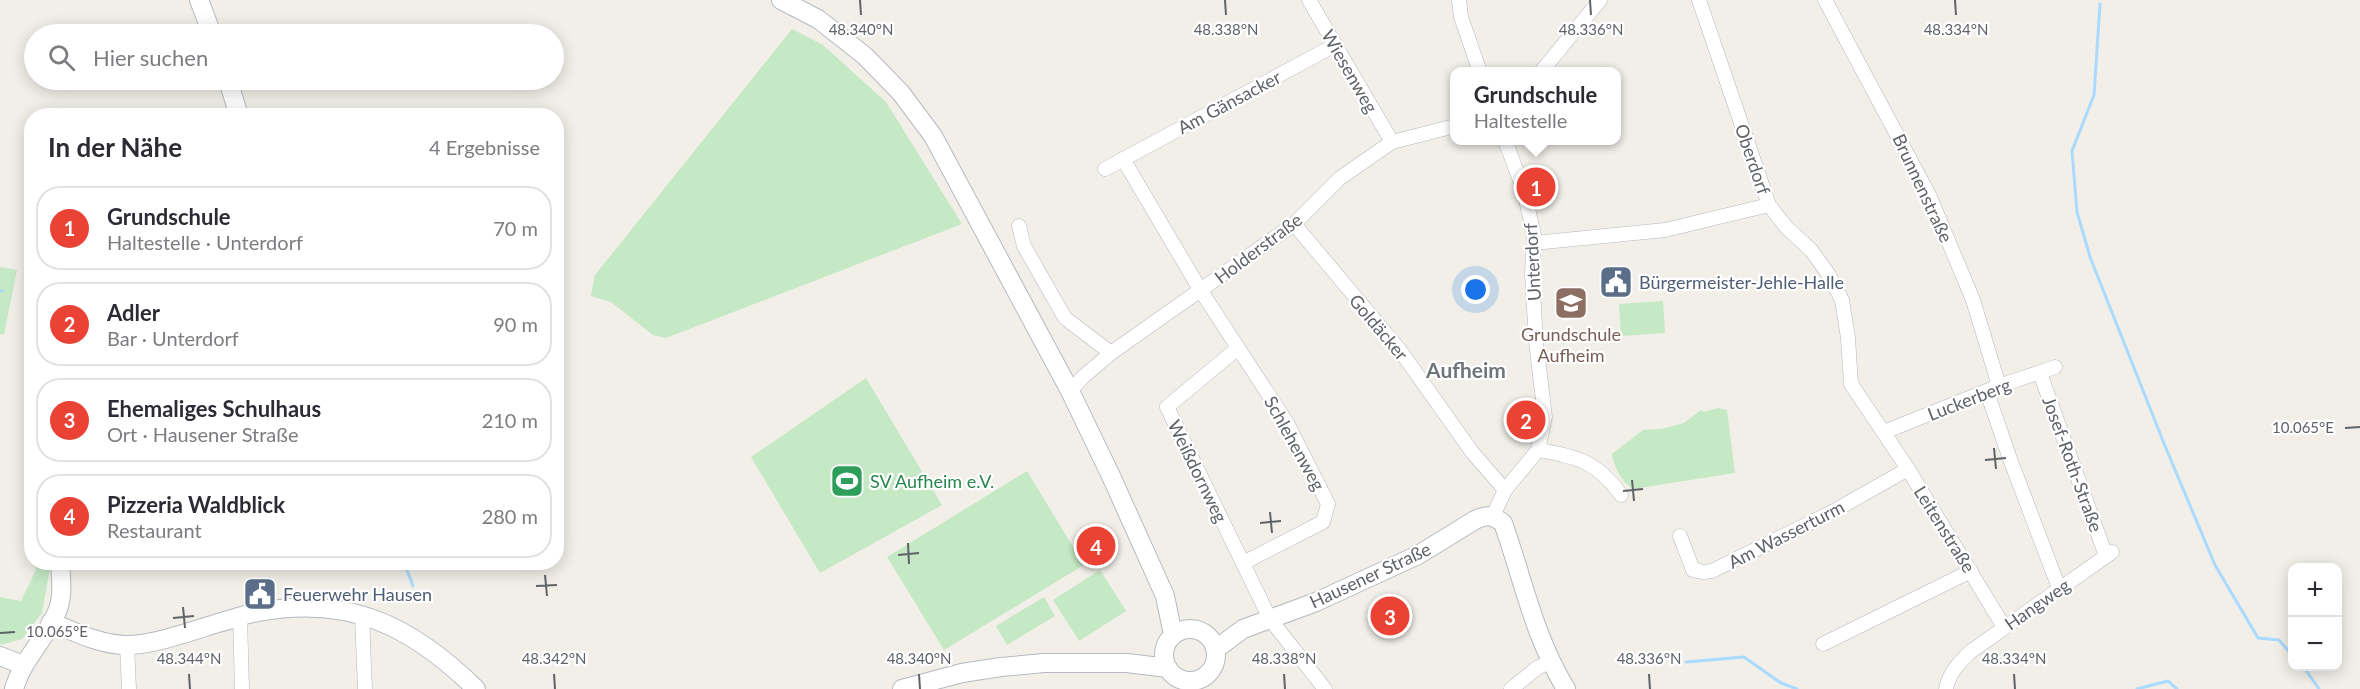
<!DOCTYPE html>
<html lang="de">
<meta charset="utf-8">
<style>
body{margin:0;font-family:Lato,sans-serif;background:#f7f7f7;color:#2b2b33}
.controls{position:absolute;right:18px;bottom:18px;display:grid;overflow:hidden;border-radius:12px;box-shadow:0 3px 15px #0003}
.controls button{width:54px;height:54px;display:grid;place-items:center;padding:0;border:0;border-bottom:2px solid #e1e1e2;background:#fff;color:#2b2b33;font:30px sans-serif}
.you{position:absolute;left:1476px;top:290px;width:21px;height:21px;margin:-15px;border:4px solid #fff;border-radius:50%;background:#1a73e8;box-shadow:0 0 0 9px #1a73e833}
.badge{display:grid;place-items:center;width:39px;height:39px;border-radius:50%;background:#ea4335;color:#fff;font-size:20px;font-weight:700}
.pin{position:absolute;translate:-50% -50%;border:3px solid #fff;box-shadow:0 2px 6px #0006}
.popup{position:absolute;left:1450px;top:67px;width:171px;height:78px;box-sizing:border-box;display:grid;place-content:center;border-radius:12px;background:#fff;filter:drop-shadow(0 2px 4px #0005);font-size:20px;white-space:nowrap;color:#7c7c81}
.popup b{font-size:22px;color:#2b2b33}
.popup::after{content:'';position:absolute;left:50%;top:100%;margin-left:-12px;border:12px solid transparent;border-top-color:#fff}
.list{margin:0;padding:0;list-style:none}
h2{display:flex;justify-content:space-between;align-items:center;height:78px;margin:0;padding:0 24px;font-size:26px}
h2 small{font-size:20px;font-weight:400;color:#7c7c81}
.list li{display:grid;grid-template-columns:39px 1fr auto;gap:18px;align-items:center;box-sizing:border-box;height:84px;margin:0 12px 12px;padding:0 12px;border:2px solid #e1e1e2;border-radius:24px}
.list b{display:block;font-size:22px;white-space:nowrap}
.list p{margin:0;font-size:20px;white-space:nowrap;color:#7c7c81}
.list em{font-size:20px;font-style:normal;color:#7c7c81}
.icon{flex:none;width:33px;height:33px;fill:none;stroke:currentColor;stroke-width:2;stroke-linecap:round;stroke-linejoin:round}
.map{position:relative;flex:none;width:2360px;height:689px;overflow:hidden}
.search{position:absolute;background:#fff;box-shadow:0 3px 15px #0003;left:24px;top:24px;width:540px;height:66px;display:flex;align-items:center;gap:15px;box-sizing:border-box;padding:0 21px;border-radius:33px;color:#7c7c81;font-size:22px}
.panel{position:absolute;background:#fff;box-shadow:0 3px 15px #0003;left:24px;top:108px;width:540px;height:462px;border-radius:24px}
.map>svg:first-child{display:block}
.green{fill:#c5e8c5}
.lines{fill:none;stroke-linecap:round;stroke-linejoin:round}
.stream{stroke:#aadaff;stroke-width:3}
.street-casing{stroke:#b5b8bc;stroke-width:15}
.secondary-casing{stroke:#b6babf;stroke-width:20}
.street{stroke:#fff;stroke-width:14}
.secondary{stroke:#fff;stroke-width:18}
.ticks{fill:none;stroke:#5f6368;stroke-width:2}
.labels{text-anchor:middle;dominant-baseline:central;stroke-width:4.5;stroke-linejoin:round;paint-order:stroke}
.street-label{font-size:18px;fill:#5f6368;stroke:#fff}
.service-label{font-size:18px;fill:#4e5e75;stroke:#fff;text-anchor:start}
.education-label{font-size:18px;fill:#785e54;stroke:#fff}
.leisure-label{font-size:18px;fill:#27864d;stroke:#fff;text-anchor:start}
.quarter-label{font-size:21px;font-weight:bold;fill:#70757a;stroke:#fff}
.ticks-label{font-size:15px;text-anchor:middle;fill:#5f6368;stroke:#fff;stroke-width:4.5;stroke-linejoin:round;paint-order:stroke}
</style>
<div class="map">
<svg width="2360" height="689" viewBox="0 0 2360 689">
<rect width="100%" height="100%" fill="#f1efe8"/>
<g class="green">
<polygon points="792,29 823,45 886,102 962,224 666,338 653,335 611,302 591,296 595,275"/>
<polygon points="0,267 17,270 4,335 0,334"/>
<polygon points="1663,301 1665,333 1621,336 1619,304"/>
<polygon points="866,378 942,505 820,573 751,457"/>
<path d="M1718,408L1727,410L1735,473L1633,489C1620,480 1615,469 1612,454L1643,430L1662,429L1684,423L1701,410L1704,412Z"/>
<polygon points="1027,471 1084,565 944,650 887,557"/>
<polygon points="34,563 48,563 50,568 42,613 22,639 0,645 0,597 21,601 36,570"/>
<polygon points="1100,570 1126,611 1079,641 1053,600"/>
<polygon points="1044,597 1055,616 1007,645 996,626"/>
</g>
<g class="lines">
<g class="stream">
<polyline points="2100,4 2094,95 2072,151 2077,212 2090,257 2165,446 2215,565 2258,638 2279,640 2292,655"/>
<polyline points="0,291 2,291"/>
<polyline points="404,562 413,586"/>
<polyline points="1686,662 1744,657 1781,683 1797,689"/>
<polyline points="2303,666 2319,689"/>
<polyline points="2137,689 2168,681 2177,689"/>
</g>
<g class="street-casing">
<g id="street">
<polyline points="1309,0 1392,142"/>
<polyline points="1459,0 1461,17 1480,72"/>
<polyline points="1699,0 1769,205 1787,228 1811,250 1829,275 1842,300 1848,338 1851,384 1908,469 2004,627"/>
<polyline points="1825,0 1929,195 1973,300 1999,386"/>
<polyline points="1541,72 1600,0"/>
<polyline points="1123,159 1201,291 1287,423 1328,504 1323,522 1243,563"/>
<polyline points="1105,169 1335,45"/>
<polyline points="1294,224 1399,349 1472,452 1505,490"/>
<polyline points="1019,226 1024,246 1065,318 1111,353"/>
<polyline points="1534,243 1665,230 1769,205"/>
<polyline points="1238,348 1167,407 1270,619 1325,689"/>
<polyline points="2040,373 2106,556"/>
<polyline points="1070,391 1083,377 1111,353 1294,224 1340,178 1392,142 1455,126"/>
<polyline points="1987,392 2010,459 2059,588"/>
<polyline points="1884,432 1999,386 2055,367"/>
<path d="M1538,450C1576,456 1598,462 1621,495"/>
<polyline points="1493,516 1505,490 1538,450 1545,417 1536,342 1532,273 1534,235 1524,191 1505,140"/>
<polyline points="1680,536 1693,570 1704,572 1712,571 1832,512 1908,469"/>
<polyline points="362,616 365,689"/>
<polyline points="240,617 242,689"/>
<polyline points="1823,644 1971,571"/>
<polyline points="127,645 129,689"/>
<polyline points="1511,689 1537,668 1549,662"/>
<path d="M1946,689C1949,673 1959,663 1970,652L2112,552"/>
</g>
</g>
<g class="secondary-casing">
<g id="secondary">
<polyline points="199,0 212,34"/>
<polyline points="781,0 818,19 865,56 901,93 933,136 1070,391 1111,476 1165,596 1173,635"/>
<polyline points="228,80 239,116"/>
<path d="M51,622C75,632 98,644 125,645C150,646 192,631 218,623C231,620 244,614 258,612C349,595 412,626 476,689"/>
<circle cx="1190" cy="655" r="26"/>
<path d="M1216,649L1243,629L1316,602L1418,555L1475,520C1487,514 1492,515 1503,523C1524,582 1533,634 1566,689"/>
<polyline points="0,656 23,665"/>
<path d="M14,689C22,660 44,641 56,614C64,598 61,579 60,562"/>
<polyline points="902,689 962,673 1001,667 1044,663 1127,663 1168,668"/>
</g>
</g>
<use href="#street" class="street"/>
<use href="#secondary" class="secondary"/>
</g>
<path class="ticks" d="M860,0L861,15M1225,0L1226,15M1590,0L1591,15M1955,0L1956,15M2345,428L2360,427M1994,448L1996,469M1985,460L2006,458M1632,480L1634,501M1623,491L1643,489M1270,512L1272,533M1260,523L1281,521M908,543L909,564M898,555L919,553M545,575L547,596M536,586L557,585M183,607L185,628M173,618L194,616M0,633L15,632M189,674L190,689M554,674L555,689M919,674L920,689M1284,674L1285,689M1649,674L1650,689M2014,674L2015,689"/>
<defs>
<g id="civic-square" transform="scale(1.725)"><rect x="-9" y="-9" width="18" height="18" rx="4" fill="#5c6f8a" stroke="#fff"/><path d="M-.6-6.5H3V-4.5H.6V-3L4-1V1h2V6H-6V1h2V-1L-.6-3ZM-1.2 2.5V6h2.4V2.5Z" fill="#fff"/></g>
<g id="school-square" transform="scale(1.725)"><rect x="-9" y="-9" width="18" height="18" rx="4" fill="#8d6e63" stroke="#fff"/><path d="M0-5L7-2L0 1L-7-2ZM-4 1L0 2.5L4 1V4Q0 6-4 4Z" fill="#fff"/></g>
<g id="stadium-square" transform="scale(1.725)"><rect x="-9" y="-9" width="18" height="18" rx="4" fill="#2e9e5b" stroke="#fff"/><path d="M0-5a6.5 5 0 1 0 0 10a6.5 5 0 1 0 0-10ZM-3.5-1.8h7v3.6h-7Z" fill="#fff"/></g>
</defs>
<g fill-rule="evenodd">
<use href="#civic-square" x="1616" y="282"/>
<use href="#school-square" x="1571" y="303"/>
<use href="#stadium-square" x="847" y="481"/>
<use href="#civic-square" x="260" y="594"/>
</g>
<g class="labels">
<g class="street-label">
<text transform="translate(1350 71) rotate(60)">Wiesenweg</text>
<text transform="translate(1229 102) rotate(-28)">Am Gänsacker</text>
<text transform="translate(1753 159) rotate(71)">Oberdorf</text>
<text transform="translate(1923 188) rotate(65)">Brunnenstraße</text>
<text transform="translate(1258 248) rotate(-37)">Holderstraße</text>
<text transform="translate(1532 262) rotate(-93)">Unterdorf</text>
<text transform="translate(1379 327) rotate(50)">Goldäcker</text>
<text transform="translate(1969 399) rotate(-21)">Luckerberg</text>
<text transform="translate(1295 443) rotate(61)">Schlehenweg</text>
<text transform="translate(2073 464) rotate(70)">Josef-Roth-Straße</text>
<text transform="translate(1198 471) rotate(64)">Weißdornweg</text>
<text transform="translate(1945 529) rotate(58)">Leitenstraße</text>
<text transform="translate(1786 534) rotate(-27)">Am Wasserturm</text>
<text transform="translate(1370 575) rotate(-25)">Hausener Straße</text>
<text transform="translate(2037 604) rotate(-35)">Hangweg</text>
</g>
<g class="service-label">
<text x="1639" y="282">Bürgermeister-Jehle-Halle</text>
<text x="283" y="594">Feuerwehr Hausen</text>
</g>
<g class="education-label">
<text x="1571" y="334">Grundschule<tspan x="1571" dy="21">Aufheim</tspan></text>
</g>
<g class="leisure-label">
<text x="870" y="481">SV Aufheim e.V.</text>
</g>
<g class="quarter-label">
<text x="1466" y="369">Aufheim</text>
</g>
</g>
<g class="ticks-label">
<text x="861" y="35">48.340°N</text>
<text x="1226" y="35">48.338°N</text>
<text x="1591" y="35">48.336°N</text>
<text x="1956" y="35">48.334°N</text>
<text x="2303" y="433">10.065°E</text>
<text x="57" y="637">10.065°E</text>
<text x="189" y="664">48.344°N</text>
<text x="554" y="664">48.342°N</text>
<text x="919" y="664">48.340°N</text>
<text x="1284" y="664">48.338°N</text>
<text x="1649" y="664">48.336°N</text>
<text x="2014" y="664">48.334°N</text>
</g>
</svg>
<div class="controls">
<button>+</button>
<button>−</button>
</div>
<div class="you"></div>
<div class="pin badge" style="left:1536px;top:187px">1</div>
<div class="popup"><b>Grundschule</b>Haltestelle</div>
<div class="pin badge" style="left:1526px;top:420px">2</div>
<div class="pin badge" style="left:1390px;top:616px">3</div>
<div class="pin badge" style="left:1096px;top:546px">4</div>
<div class="search"><svg class="icon" aria-label="search" viewBox="0 0 24 24"><circle cx="10" cy="10" r="6"/><path d="M15 15l6 6"/></svg>Hier suchen</div>
<section class="panel">
<h2>In der Nähe<small>4 Ergebnisse</small></h2>
<ul class="list">
<li><span class="badge">1</span><div><b>Grundschule</b><p>Haltestelle · Unterdorf</p></div><em>70 m</em></li>
<li><span class="badge">2</span><div><b>Adler</b><p>Bar · Unterdorf</p></div><em>90 m</em></li>
<li><span class="badge">3</span><div><b>Ehemaliges Schulhaus</b><p>Ort · Hausener Straße</p></div><em>210 m</em></li>
<li><span class="badge">4</span><div><b>Pizzeria Waldblick</b><p>Restaurant</p></div><em>280 m</em></li>
</ul>
</section>
</div>
